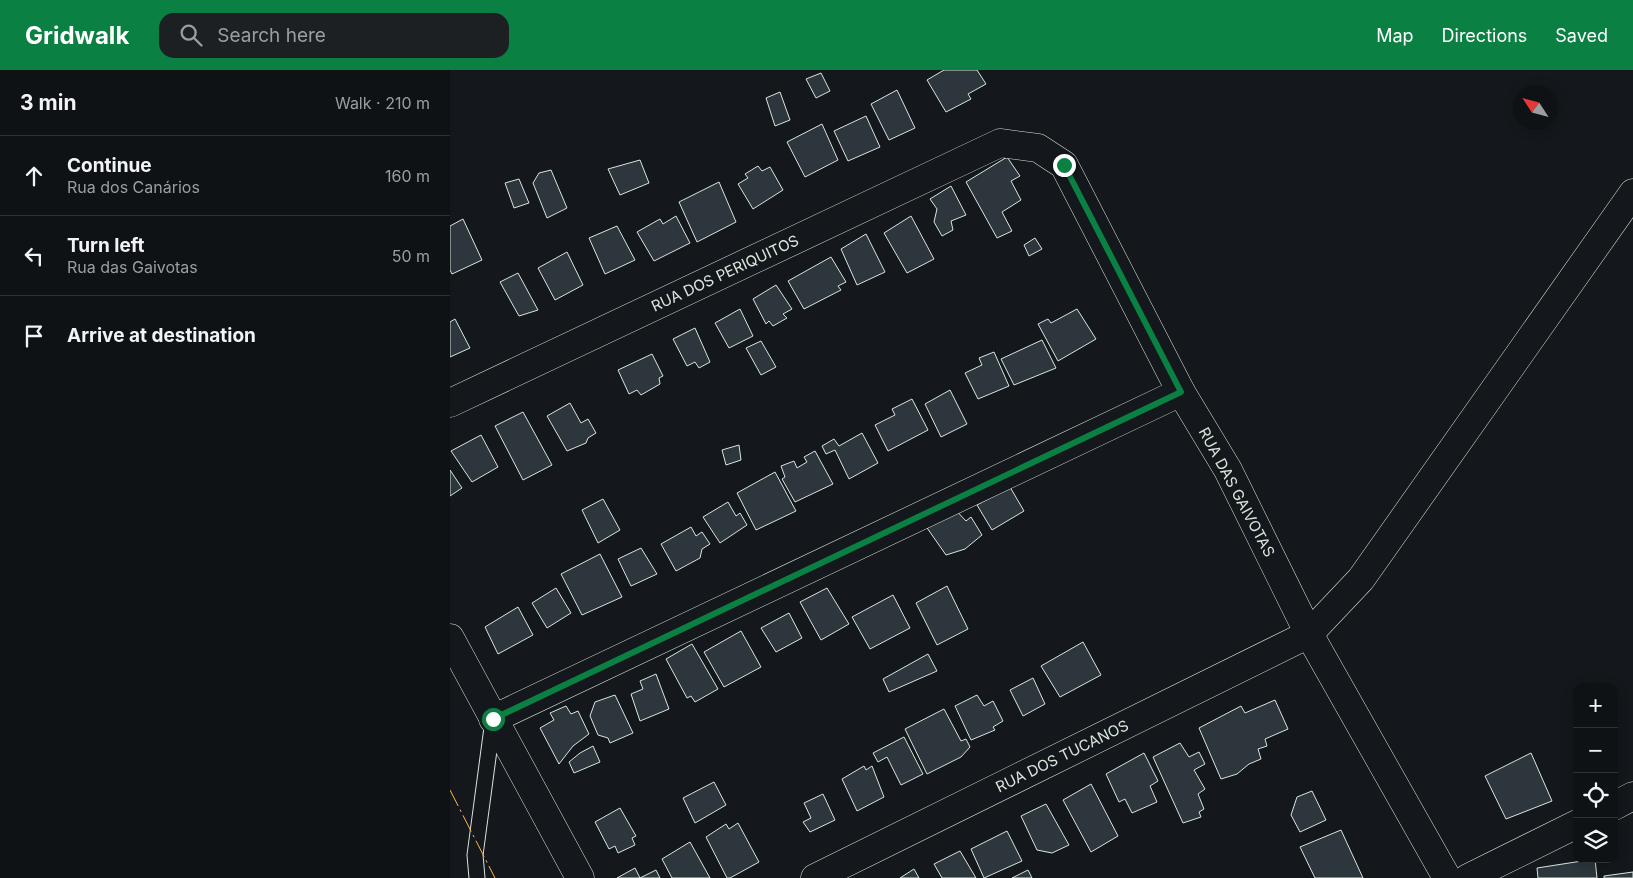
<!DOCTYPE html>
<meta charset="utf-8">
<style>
body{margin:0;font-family:Inter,sans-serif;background:#1d2022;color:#f1f3f6}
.controls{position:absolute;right:15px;bottom:15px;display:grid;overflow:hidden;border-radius:10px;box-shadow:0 2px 12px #0003}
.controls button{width:45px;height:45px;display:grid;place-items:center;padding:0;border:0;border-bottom:1px solid #2f3234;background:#0f1215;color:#f1f3f6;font:25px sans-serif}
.compass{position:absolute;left:1063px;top:15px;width:45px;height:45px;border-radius:50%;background:#0f1215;box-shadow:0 2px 12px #0003;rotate:306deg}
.stop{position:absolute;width:15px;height:15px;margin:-11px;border:4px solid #0b8043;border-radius:50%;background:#fff}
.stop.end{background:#0b8043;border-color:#fff;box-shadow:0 1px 5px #0008}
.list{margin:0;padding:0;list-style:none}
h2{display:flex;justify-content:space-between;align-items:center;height:65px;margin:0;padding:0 20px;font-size:21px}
h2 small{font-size:16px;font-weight:400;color:#9b9ea0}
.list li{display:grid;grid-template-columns:32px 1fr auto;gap:15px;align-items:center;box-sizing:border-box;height:80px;padding:0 20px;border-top:1px solid #2f3234}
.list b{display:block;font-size:19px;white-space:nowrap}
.list p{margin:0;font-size:16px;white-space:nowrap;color:#9b9ea0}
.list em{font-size:16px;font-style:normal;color:#9b9ea0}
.icon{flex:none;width:28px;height:28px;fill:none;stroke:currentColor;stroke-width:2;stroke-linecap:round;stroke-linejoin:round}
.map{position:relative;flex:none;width:1183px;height:808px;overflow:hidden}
header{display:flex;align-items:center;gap:30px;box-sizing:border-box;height:70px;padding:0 25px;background:#0b8043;color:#fff}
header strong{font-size:24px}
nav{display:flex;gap:28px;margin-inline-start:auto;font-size:18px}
.search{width:350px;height:45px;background:#1d2022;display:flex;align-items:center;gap:12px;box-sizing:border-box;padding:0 18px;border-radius:15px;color:#9b9ea0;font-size:19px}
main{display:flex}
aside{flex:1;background:#0f1215}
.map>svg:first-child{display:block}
.building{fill:#2c363c;stroke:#d8e6dc}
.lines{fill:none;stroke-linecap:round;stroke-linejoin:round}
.lane-casing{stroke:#d8e6dc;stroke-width:17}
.street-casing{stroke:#d8e6dc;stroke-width:29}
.lane{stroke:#14181c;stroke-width:15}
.street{stroke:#14181c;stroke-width:28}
.power{stroke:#ffb74d;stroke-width:1;stroke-dasharray:18 4 2.5 4;stroke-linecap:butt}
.route{stroke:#0b8043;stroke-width:6}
.labels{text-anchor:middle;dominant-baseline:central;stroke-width:4;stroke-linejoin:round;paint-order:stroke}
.street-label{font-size:15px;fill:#d8e6dc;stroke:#14181c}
</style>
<header>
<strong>Gridwalk</strong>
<div class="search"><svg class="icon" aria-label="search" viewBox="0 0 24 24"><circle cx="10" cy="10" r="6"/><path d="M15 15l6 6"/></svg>Search here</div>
<nav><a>Map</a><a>Directions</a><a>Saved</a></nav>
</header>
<main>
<aside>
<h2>3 min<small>Walk · 210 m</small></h2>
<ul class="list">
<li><svg class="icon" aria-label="ahead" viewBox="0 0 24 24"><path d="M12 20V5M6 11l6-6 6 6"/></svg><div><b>Continue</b><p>Rua dos Canários</p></div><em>160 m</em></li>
<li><svg class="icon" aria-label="left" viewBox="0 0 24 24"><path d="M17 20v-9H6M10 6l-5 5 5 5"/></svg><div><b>Turn left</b><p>Rua das Gaivotas</p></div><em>50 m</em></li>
<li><svg class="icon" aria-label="arrive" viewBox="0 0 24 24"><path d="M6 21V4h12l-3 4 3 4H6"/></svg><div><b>Arrive at destination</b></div></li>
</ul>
</aside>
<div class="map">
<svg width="1183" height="808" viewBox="0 0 1183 808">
<rect width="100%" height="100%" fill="#14181c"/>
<g class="building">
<polygon points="494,0 527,0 536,14 518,24 521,29 496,42 477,10"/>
<polygon points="371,3 380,21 366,28 356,9"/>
<polygon points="447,20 465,58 439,70 421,34"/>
<polygon points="330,22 340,50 325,56 316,28"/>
<polygon points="416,46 430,77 398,91 384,61"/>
<polygon points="372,54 388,90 355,107 337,72"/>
<polygon points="557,87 570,106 561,111 571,130 552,142 562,161 547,168 516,112"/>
<polygon points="190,90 199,113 170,125 158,99"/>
<polygon points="308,96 312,101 320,97 333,120 303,139 288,114 298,108 295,104"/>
<polygon points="101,100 117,138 97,148 83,113 89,103"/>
<polygon points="69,109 79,133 64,138 55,113"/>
<polygon points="269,112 286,152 247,172 229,132"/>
<polygon points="501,116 516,145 501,151 503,160 492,166 484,152 487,139 480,129"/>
<polygon points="226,146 240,173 204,191 187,162 210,149 213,154"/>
<polygon points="461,146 484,189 457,203 434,163"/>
<polygon points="13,149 32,190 2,204 0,200 0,156"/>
<polygon points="167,156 185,190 155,204 139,168"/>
<polygon points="416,164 435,202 407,215 391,179"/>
<polygon points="585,168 592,179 579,186 574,175"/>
<polygon points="117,182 133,215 105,230 88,198"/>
<polygon points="381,187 396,212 388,216 391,220 354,239 338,211"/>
<polygon points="68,203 88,240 69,246 50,212"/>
<polygon points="326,215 342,239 333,244 337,248 323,256 319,251 316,254 303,229"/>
<polygon points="290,239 303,266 279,278 265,253"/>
<polygon points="627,239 646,269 608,291 588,254 598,249 601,253"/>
<polygon points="5,249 20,278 0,287 0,252"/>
<polygon points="245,258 260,292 249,298 245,292 237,296 223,269"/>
<polygon points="592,270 606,298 564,315 551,289"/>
<polygon points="311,271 326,297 311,305 296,278"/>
<polygon points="544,282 559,316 528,329 515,303 532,295 529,288"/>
<polygon points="202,284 213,306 209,308 210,314 191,325 187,320 179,324 168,300"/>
<polygon points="500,320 517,354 491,367 475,334"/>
<polygon points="462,329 478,360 438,381 425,355 445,345 442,339"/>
<polygon points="120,333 131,353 138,349 146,363 138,368 136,373 117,381 97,346"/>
<polygon points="73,342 102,395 73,410 45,356"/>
<polygon points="412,363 428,393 399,409 385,380 376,384 372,376 384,369 389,376"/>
<polygon points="31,365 48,397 22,412 1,381"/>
<polygon points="289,375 291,390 276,395 272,380"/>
<polygon points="365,381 383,414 345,432 332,409 335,407 331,396 344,391 347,398 357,392 354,387"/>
<polygon points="0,400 12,418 0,426"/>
<polygon points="325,402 346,441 306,460 287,423"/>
<polygon points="560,417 574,441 542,460 527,435"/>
<polygon points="153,429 170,460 148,473 132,440"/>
<polygon points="278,432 286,446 290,443 297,455 270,473 253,447"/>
<polygon points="500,434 516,451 521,447 532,465 515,479 496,485 475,455"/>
<polygon points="241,457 246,466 252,462 260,474 252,479 250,488 226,501 211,474"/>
<polygon points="191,478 207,504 181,516 168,489"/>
<polygon points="150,484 172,527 132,545 111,504"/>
<polygon points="497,516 518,559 487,575 466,533"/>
<polygon points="106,518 121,543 97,558 82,533"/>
<polygon points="377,518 399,554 371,570 350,532"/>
<polygon points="443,525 460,558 420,579 402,547"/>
<polygon points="68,537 83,565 48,584 35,557"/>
<polygon points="339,543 352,568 326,582 311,558"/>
<polygon points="291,561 311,597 274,617 254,582"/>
<polygon points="633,572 651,605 610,627 591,596"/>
<polygon points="242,574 268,619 245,632 241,626 237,628 216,589"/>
<polygon points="478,584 487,601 439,622 433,609"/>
<polygon points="206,604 219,639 190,651 181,624 193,619 190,611"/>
<polygon points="583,608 595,634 573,646 560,620"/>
<polygon points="165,625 183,663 160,673 158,668 148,665 140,646 145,632"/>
<polygon points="527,625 534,636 543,631 553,651 543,657 545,660 521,670 505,636"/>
<polygon points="825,630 838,659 815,669 817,676 808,679 811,689 799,694 787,704 771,709 749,658 791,636 795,643"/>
<polygon points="116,636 121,644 128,641 139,664 123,676 109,694 90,658 104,650 100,643"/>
<polygon points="494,639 511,671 516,669 520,677 511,687 477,704 455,659"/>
<polygon points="454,667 473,704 451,715 437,687 428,692 423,683"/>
<polygon points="730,673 739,687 749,682 755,694 744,700 755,719 748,724 754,739 749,742 751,747 733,753 703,687"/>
<polygon points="143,676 150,692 124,703 119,692 130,683"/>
<polygon points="694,683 708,711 700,716 707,732 682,743 675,729 669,732 656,704"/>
<polygon points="1081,683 1102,731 1056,749 1035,706"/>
<polygon points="414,696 416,700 422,696 434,727 407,741 392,709"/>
<polygon points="264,712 276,735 245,753 233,728"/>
<polygon points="641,714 668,766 641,782 613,730"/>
<polygon points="862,721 876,750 850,762 841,745 847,727"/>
<polygon points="373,724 385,750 360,762 353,752 361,748 354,733"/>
<polygon points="596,734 619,775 602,783 587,780 571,746"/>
<polygon points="170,738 186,766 182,768 185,775 168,783 165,776 159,779 145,752"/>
<polygon points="288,753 309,792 280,808 277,808 256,767 276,754 279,759"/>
<polygon points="891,760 913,808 865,808 850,777"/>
<polygon points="557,761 572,791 534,808 521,779"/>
<polygon points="240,772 260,808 222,808 212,789"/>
<polygon points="510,781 526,808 492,808 484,794"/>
<polygon points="1145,789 1147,808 1088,808 1087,798"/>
<polygon points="185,798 190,808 167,808"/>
<polygon points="464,799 469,808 450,808"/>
<polygon points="206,800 210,808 190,808"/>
<polygon points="578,800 582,808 562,808"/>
<polygon points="1183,802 1183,808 1154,808 1154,806"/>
</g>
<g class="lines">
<g class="lane-casing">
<polyline id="lane" points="27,808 25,785 43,650"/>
</g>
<g class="street-casing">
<g id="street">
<polyline points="0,333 550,73 588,78 614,95 731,322 778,400 859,564 997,808"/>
<polyline points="0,568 130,808"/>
<polyline points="43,649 731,322"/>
<polyline points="1164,736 1183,726"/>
<polyline points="365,808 859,564 911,509 1183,123"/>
<polyline points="1018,808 1127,754"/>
</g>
</g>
<use href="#lane" class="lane"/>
<use href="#street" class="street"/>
<polyline class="power" points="0,720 45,808"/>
</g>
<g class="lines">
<polyline class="route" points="43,649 731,322 614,95"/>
</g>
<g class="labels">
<g class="street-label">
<text transform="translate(275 203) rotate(-25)">RUA DOS PERIQUITOS</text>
<text transform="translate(787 422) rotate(62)">RUA DAS GAIVOTAS</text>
<text transform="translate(612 686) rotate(-26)">RUA DOS TUCANOS</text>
</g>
</g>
</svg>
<div class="controls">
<button>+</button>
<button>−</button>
<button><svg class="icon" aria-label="locate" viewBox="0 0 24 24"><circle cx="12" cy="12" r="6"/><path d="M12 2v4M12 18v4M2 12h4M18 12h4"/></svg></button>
<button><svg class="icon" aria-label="layers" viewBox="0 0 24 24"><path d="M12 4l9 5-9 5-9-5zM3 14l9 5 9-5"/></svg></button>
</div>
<svg class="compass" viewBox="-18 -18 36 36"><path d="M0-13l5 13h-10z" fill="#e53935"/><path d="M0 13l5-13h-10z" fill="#9b9ea0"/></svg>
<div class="stop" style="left:43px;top:649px"></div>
<div class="stop end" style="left:614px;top:95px"></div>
</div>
</main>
